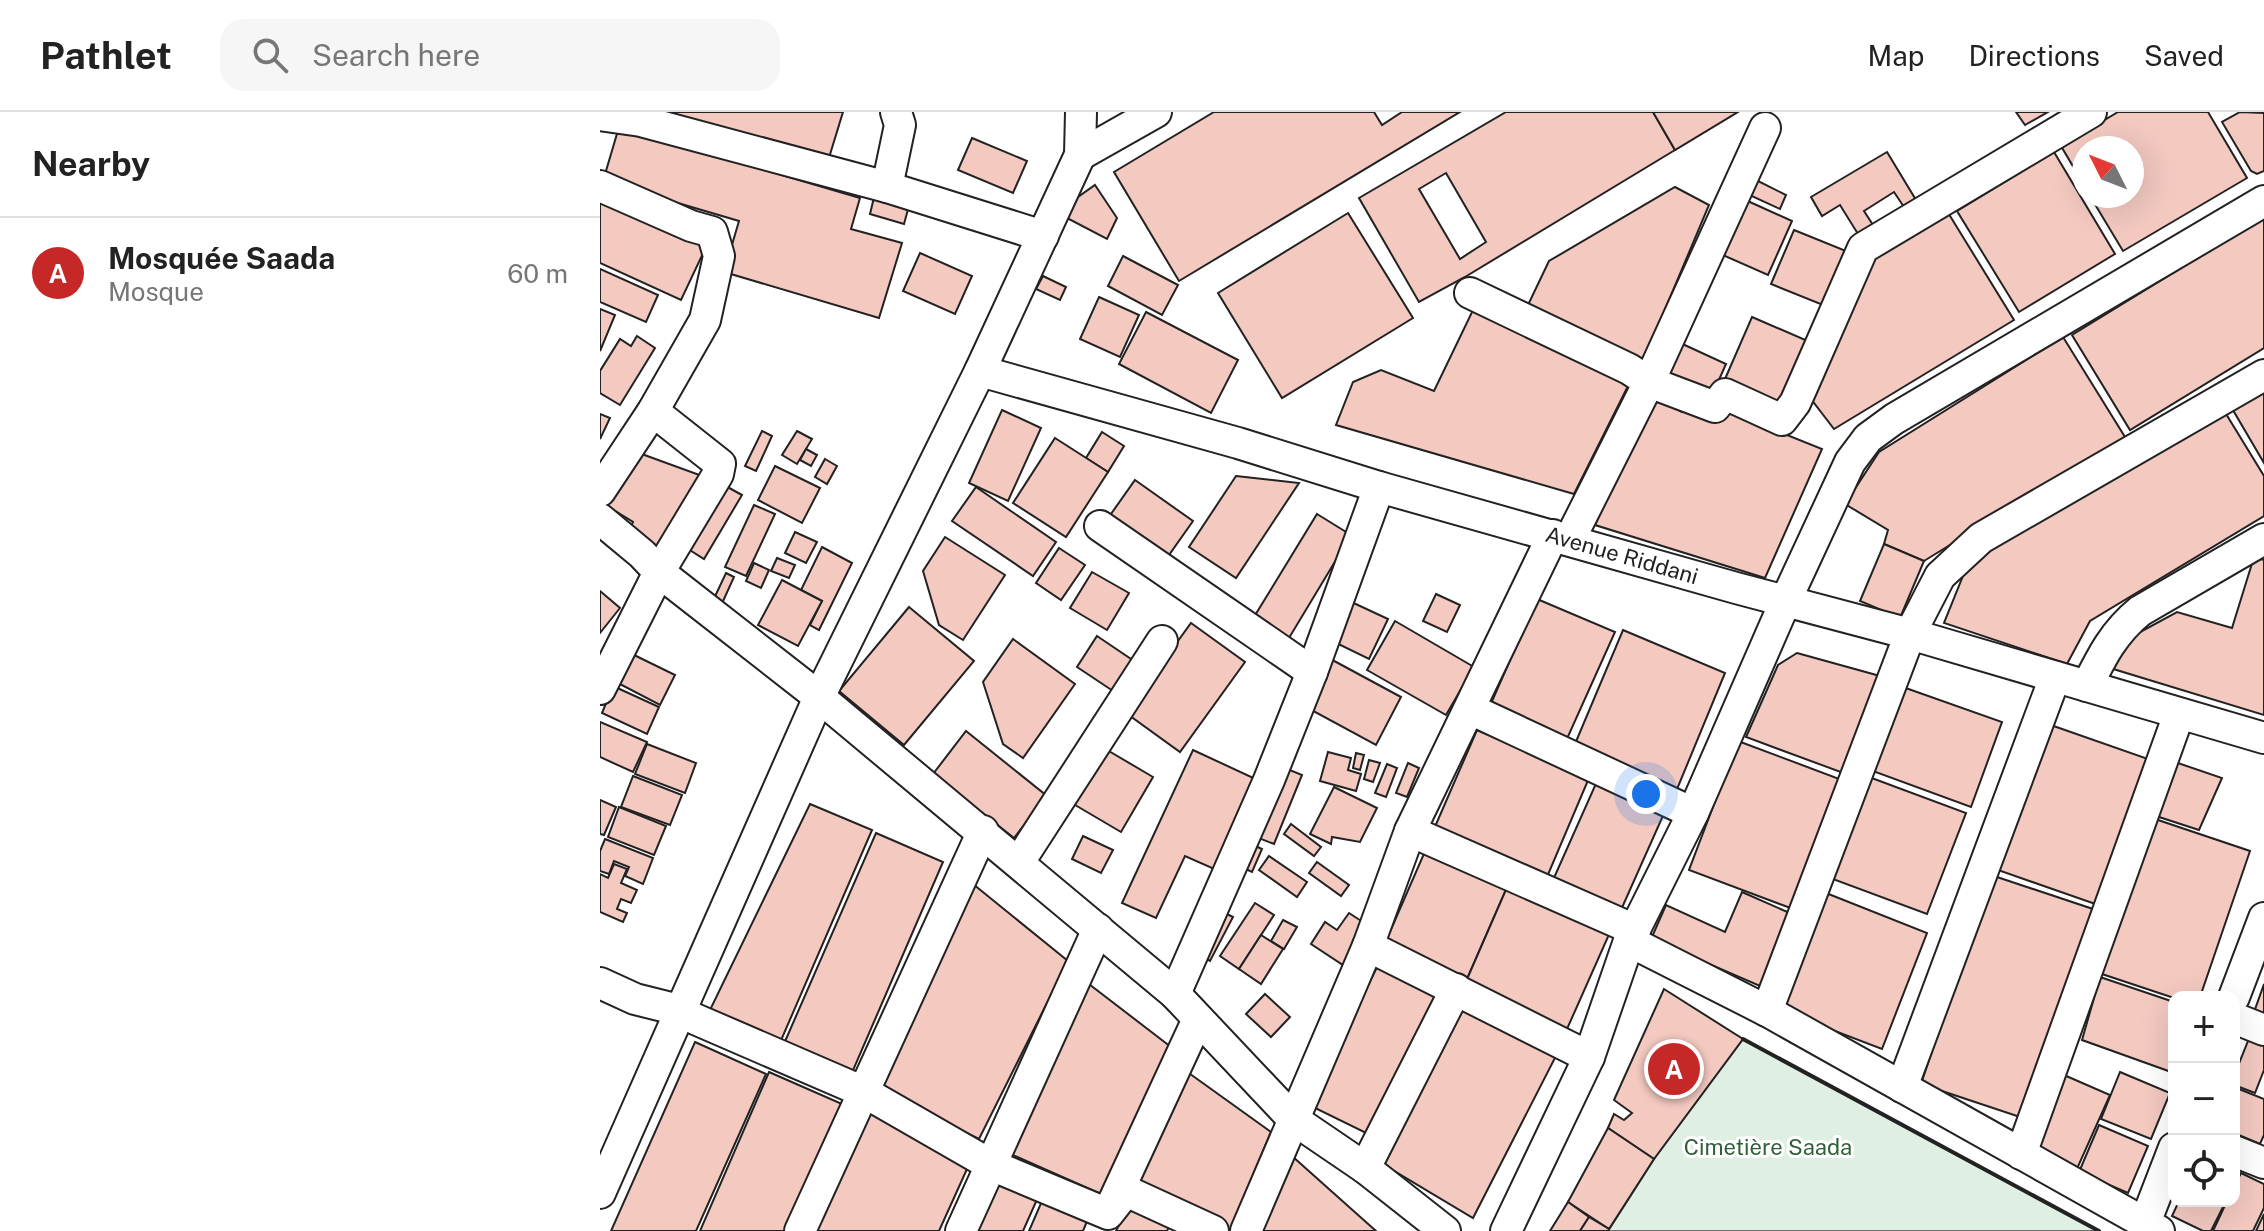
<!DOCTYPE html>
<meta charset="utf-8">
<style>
body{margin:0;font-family:"Public Sans",sans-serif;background:#f6f6f6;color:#222}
.controls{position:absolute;right:24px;bottom:24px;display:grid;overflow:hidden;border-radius:16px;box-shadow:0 8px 32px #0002}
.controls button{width:72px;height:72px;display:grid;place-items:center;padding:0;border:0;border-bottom:2px solid #e0e0e0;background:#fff;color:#222;font:40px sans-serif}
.compass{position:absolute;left:1472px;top:24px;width:72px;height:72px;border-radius:50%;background:#fff;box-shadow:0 8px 32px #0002;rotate:312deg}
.you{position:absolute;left:1046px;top:682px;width:28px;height:28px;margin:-20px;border:6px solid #fff;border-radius:50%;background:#1a73e8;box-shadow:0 0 0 12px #1a73e833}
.badge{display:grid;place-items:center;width:52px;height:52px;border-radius:50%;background:#c62828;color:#fff;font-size:26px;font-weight:700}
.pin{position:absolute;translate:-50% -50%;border:4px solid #fff;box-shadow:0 2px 8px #0006}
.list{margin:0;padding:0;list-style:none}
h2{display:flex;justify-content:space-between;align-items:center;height:104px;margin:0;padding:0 32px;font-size:34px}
h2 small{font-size:26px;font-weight:400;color:#767676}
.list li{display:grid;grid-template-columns:52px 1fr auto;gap:24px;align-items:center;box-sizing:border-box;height:112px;padding:0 32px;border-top:2px solid #e0e0e0}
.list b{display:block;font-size:30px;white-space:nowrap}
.list p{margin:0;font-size:26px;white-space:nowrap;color:#767676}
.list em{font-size:26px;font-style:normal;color:#767676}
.icon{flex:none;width:44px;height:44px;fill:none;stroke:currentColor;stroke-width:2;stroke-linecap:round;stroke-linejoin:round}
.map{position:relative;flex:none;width:1664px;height:1119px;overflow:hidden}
header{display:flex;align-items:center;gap:48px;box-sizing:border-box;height:112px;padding:0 40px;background:#fff;border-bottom:2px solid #e0e0e0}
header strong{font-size:38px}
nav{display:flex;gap:44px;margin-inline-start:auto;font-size:28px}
.search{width:560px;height:72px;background:#f6f6f6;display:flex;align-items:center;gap:20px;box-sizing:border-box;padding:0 28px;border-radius:24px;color:#767676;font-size:30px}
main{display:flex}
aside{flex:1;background:#fff}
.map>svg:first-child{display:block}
.green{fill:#e0efe3;stroke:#6f6f6f;stroke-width:2}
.building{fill:#f3c9c0;stroke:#222;stroke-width:2;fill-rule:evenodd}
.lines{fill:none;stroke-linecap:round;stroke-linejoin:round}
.minor-casing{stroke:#222;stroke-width:34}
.minor{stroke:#fff;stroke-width:30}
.wall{stroke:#222;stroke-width:4}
.labels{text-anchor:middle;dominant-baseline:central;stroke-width:6;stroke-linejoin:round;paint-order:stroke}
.street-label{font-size:22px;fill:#222;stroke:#fff}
.park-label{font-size:22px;fill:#2f5e38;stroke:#fff}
</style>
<header>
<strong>Pathlet</strong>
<div class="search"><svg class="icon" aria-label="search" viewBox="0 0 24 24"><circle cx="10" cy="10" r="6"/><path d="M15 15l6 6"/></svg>Search here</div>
<nav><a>Map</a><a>Directions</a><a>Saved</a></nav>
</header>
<main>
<aside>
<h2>Nearby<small></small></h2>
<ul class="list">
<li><span class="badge">A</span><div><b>Mosquée Saada</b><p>Mosque</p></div><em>60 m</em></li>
</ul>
</aside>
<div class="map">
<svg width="1664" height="1119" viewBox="0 0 1664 1119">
<rect width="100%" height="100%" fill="#fff"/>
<polygon class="green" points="1143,927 1499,1119 1008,1119 1054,1047"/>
<g class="building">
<polygon points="63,0 243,0 228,49"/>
<polygon points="614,0 774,0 782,13 802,0 860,0 579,169 514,60"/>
<path d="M906,0H1053L1075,38L865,165L819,190L759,86ZM846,61L886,130L860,147L819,77Z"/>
<polygon points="1053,0 1138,0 1075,38"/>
<polygon points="1416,0 1448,0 1425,13"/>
<polygon points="1518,0 1608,0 1647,66 1523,139 1490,84 1532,84 1532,36 1484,36 1484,73 1461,34"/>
<polygon points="1640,0 1664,1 1664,59 1657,62 1651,59 1622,10"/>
<polygon points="19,15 260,86 251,117 302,131 279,206 124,160 139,109 3,69"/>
<polygon points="372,26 427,49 413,81 358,58"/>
<polygon points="1287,40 1316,88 1304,95 1294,80 1264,99 1273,113 1258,122 1240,93 1222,104 1211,85"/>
<polygon points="1454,40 1515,142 1419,200 1357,99"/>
<polygon points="1150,65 1186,83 1180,97 1143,80"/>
<polygon points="495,73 517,106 507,127 467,106 478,85"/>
<polygon points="1075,75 1109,93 1042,252 927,195 949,149"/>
<polygon points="275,81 310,90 304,112 270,102"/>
<polygon points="1141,86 1192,109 1168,163 1116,140"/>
<polygon points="0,87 106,135 81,188 0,151"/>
<polygon points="1347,99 1414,208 1234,317 1208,283 1268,145"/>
<polygon points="748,101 813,206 682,286 618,181"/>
<polygon points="1664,105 1664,236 1530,318 1472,223"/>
<polygon points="1194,118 1246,139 1223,193 1171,172"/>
<polygon points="320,141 372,164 355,202 303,179"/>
<polygon points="523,144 578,173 562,203 508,174"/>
<polygon points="0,157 58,183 46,210 0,190"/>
<polygon points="443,164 466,175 460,188 436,177"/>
<polygon points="499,185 539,203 520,245 480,227"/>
<polygon points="0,197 15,203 0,239"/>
<polygon points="873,198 1033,264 974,382 736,313 753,270 781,258 834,279"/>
<polygon points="546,200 638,248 611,301 519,252"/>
<polygon points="1152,205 1210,230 1184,292 1125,267"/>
<polygon points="37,224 55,236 20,293 0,281 0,259 20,227 31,234"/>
<polygon points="1463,225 1525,325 1324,449 1284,432 1288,418 1245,392 1279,340"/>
<polygon points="1076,229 1126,252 1111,286 1060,263"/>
<polygon points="1664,273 1664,351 1630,293"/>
<polygon points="1050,283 1082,300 1088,292 1122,297 1222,337 1165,466 995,413"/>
<polygon points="1623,297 1664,364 1664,404 1490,509 1467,552 1344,511 1367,454 1412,417"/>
<polygon points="402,298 441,316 408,389 369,371"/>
<polygon points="0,302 10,306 0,327"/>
<polygon points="162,319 172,324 156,359 145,354"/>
<polygon points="197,319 212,327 197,352 182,343"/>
<polygon points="502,320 524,334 508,360 486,346"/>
<polygon points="455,326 508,360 466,425 413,391"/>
<polygon points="206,337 217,343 211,354 200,348"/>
<polygon points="39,341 105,365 58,444 28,421 33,410 7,394"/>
<polygon points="225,347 237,354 227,372 215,365"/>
<polygon points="175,354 220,376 202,411 158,388"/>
<polygon points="636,364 699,371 636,466 589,435"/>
<polygon points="535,368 593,409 564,450 506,409"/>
<polygon points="122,372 142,383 104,447 85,435"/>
<polygon points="376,375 456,430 433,464 352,409"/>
<polygon points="154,393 175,402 146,464 125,455"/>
<polygon points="717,402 751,423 689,526 654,505"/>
<polygon points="195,420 217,430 206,451 185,441"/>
<polygon points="345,425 405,463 363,528 339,513 323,459"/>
<polygon points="1284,432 1324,449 1300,506 1260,489"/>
<polygon points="222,435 252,451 219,518 210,513 222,489 201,478"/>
<polygon points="459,436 485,453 461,488 436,471"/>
<polygon points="1654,445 1664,448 1664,603 1510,556 1518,532 1577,500 1632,516"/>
<polygon points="177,446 195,453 189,466 171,459"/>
<polygon points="154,451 169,458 161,476 146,469"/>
<polygon points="492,460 529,481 507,518 470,496"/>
<polygon points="126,461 134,465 119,498 110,495"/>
<polygon points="182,468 222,489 198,534 158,513"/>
<polygon points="0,479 20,496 0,521"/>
<polygon points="836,482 860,493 847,520 823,509"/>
<polygon points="745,487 788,507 769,547 726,526"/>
<polygon points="937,487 1015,520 966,629 889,596"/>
<polygon points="309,495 374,549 304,633 239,579"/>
<polygon points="795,509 874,555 846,603 767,558"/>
<polygon points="591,511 645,550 580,640 526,601"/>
<polygon points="1023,518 1125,561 1075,682 972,639"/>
<polygon points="497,524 534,549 513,579 477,555"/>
<polygon points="413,527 475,572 423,646 403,632 383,570"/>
<polygon points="30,541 75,563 60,593 16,570"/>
<polygon points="1197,541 1280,564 1246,662 1146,625 1178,553"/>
<polygon points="725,544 801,585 776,633 704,594"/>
<polygon points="13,574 59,595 47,622 2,601"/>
<polygon points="1300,574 1402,610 1371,695 1270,658"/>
<polygon points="0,610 47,630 33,660 0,645"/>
<polygon points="1445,611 1551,648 1501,794 1395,757"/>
<polygon points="877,618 989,666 947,765 834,717"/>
<polygon points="366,619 447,684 414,726 333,662"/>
<polygon points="1138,629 1242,668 1193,797 1089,758"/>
<polygon points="47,632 96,651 85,681 35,662"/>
<polygon points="502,635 553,665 521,720 470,690"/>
<polygon points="593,638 662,670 621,760 585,744 556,806 522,791"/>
<polygon points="728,640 751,646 748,658 761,662 756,679 720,669"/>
<polygon points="756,641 764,643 760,658 753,656"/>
<polygon points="769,648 780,651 773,670 764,667"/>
<polygon points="1575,650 1622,666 1599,718 1556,704"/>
<polygon points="808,651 819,656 807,685 796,681"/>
<polygon points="787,652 797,656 786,685 775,681"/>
<polygon points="680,654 702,663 674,732 651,723"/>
<polygon points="33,664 82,683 70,713 21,695"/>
<polygon points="1269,665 1366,701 1327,802 1230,766"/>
<polygon points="998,667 1066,697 1021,798 953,768"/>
<polygon points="734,675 777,696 760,730 732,725 731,732 710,722"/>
<polygon points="0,688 16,695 4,723 0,722"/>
<polygon points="210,692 272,718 179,933 109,900"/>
<polygon points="19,695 66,714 54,743 8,725"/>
<polygon points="1555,707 1650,739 1600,885 1574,886 1502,862"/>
<polygon points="691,712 721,735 714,744 684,722"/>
<polygon points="276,721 343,750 251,963 183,934"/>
<polygon points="483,724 513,738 501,761 472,747"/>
<polygon points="5,727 53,746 43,772 25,764 29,755 14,749 9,762 0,759 0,739"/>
<polygon points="647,730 662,737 652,760 637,753"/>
<polygon points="826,737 908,773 864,874 782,838"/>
<polygon points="669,744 707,770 697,785 659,758"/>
<polygon points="717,750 749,773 741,784 709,761"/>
<polygon points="14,752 27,757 21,771 37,778 31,791 21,787 17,797 27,801 23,810 0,800 0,762 8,766"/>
<polygon points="1391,763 1499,799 1429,1008 1321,972"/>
<polygon points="373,772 468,849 379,1027 275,977"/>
<polygon points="908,773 1011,818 967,917 864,874"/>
<polygon points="1142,780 1192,802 1160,874 1051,827 1066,793 1125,820"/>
<polygon points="1226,781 1327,821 1282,937 1180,898"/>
<polygon points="655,791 674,803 639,857 620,844"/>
<polygon points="621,799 633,805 610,849 599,843"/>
<polygon points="749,801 769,814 743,853 711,832 725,810 737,818"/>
<polygon points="683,808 697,815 684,837 671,829"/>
<polygon points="661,823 683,837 661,872 639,857"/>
<polygon points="779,851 837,880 766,1021 709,993"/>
<polygon points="1500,865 1574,890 1574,961 1482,928"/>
<polygon points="485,869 571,935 503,1083 406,1040"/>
<polygon points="1664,872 1664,907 1653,903"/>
<polygon points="1064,877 1143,927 1054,1047 1008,1016 1014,1002 1024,1008 1032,1001 1014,988"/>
<polygon points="665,882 690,905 671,925 646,902"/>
<polygon points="858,892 958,940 873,1106 781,1051"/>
<polygon points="1650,924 1664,930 1664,958 1655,981 1634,973 1634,964"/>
<polygon points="95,930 166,962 96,1119 11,1119"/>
<polygon points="586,959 671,1020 630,1119 621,1119 533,1077"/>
<polygon points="169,960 242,992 187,1119 100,1119"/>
<polygon points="1520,960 1570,981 1551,1027 1501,1007"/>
<polygon points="1464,963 1510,983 1476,1059 1431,1039"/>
<polygon points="1634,975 1664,987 1664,1023 1660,1032 1634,1021"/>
<polygon points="264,999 372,1046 339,1119 211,1119"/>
<polygon points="1499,1013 1548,1034 1528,1081 1479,1060"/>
<polygon points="1008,1016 1054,1047 1009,1117 968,1090"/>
<polygon points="692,1044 776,1119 656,1119"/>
<polygon points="1641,1061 1664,1072 1664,1096 1653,1119 1613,1119 1627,1089 1634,1089 1634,1075"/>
<polygon points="398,1064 439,1083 423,1119 373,1119"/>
<polygon points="445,1082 490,1102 483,1119 429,1119"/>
<polygon points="533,1084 574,1105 567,1119 516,1119"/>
<polygon points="1579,1089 1626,1089 1611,1119 1603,1119 1572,1104"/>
<polygon points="968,1090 989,1105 980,1119 950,1119"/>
<polygon points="1664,1102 1664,1119 1656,1119"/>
<polygon points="989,1105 1009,1117 1008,1119 980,1119"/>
</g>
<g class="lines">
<g class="minor-casing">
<g id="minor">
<polyline points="0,3 41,9 287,75 443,124"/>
<polyline points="480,43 556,0"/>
<polyline points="0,74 91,114 112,120 119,144 105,208 53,299 0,379"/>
<polyline points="287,75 300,13 296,0"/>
<polyline points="870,181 1029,257 1049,270 1115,295 1125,282 1182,308 1195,291 1203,273 1263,136 1491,0"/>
<polyline points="380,259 638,331 779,375 1136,476 1310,522 1664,626"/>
<polyline points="0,407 42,442 59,460 219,585 575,882 693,1007 765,1056 845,1119"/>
<polyline points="500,414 712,560"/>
<polyline points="970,427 1049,270 1165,16"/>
<path d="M1487,574C1502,544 1514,520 1540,499L1664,427"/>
<polyline points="0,577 59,460 118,362 120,352 53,299"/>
<polyline points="870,597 1093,701"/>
<polyline points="810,719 1035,818"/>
<polyline points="419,750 562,529"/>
<polyline points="1029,829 1167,899 1559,1119"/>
<polyline points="768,834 989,945"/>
<polyline points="0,871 35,887 79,898 95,907 264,980 391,1053 508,1102 526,1079 613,1119"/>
<polyline points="575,882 669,668 712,560 779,375"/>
<polyline points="1634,885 1664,806"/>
<polyline points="1167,899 1310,522 1340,464 1381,426 1664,263"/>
<polyline points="1634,906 1664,918"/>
<polyline points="1302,975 1455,565"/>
<polyline points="1634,1039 1664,1051"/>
<polyline points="1421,1042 1579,602"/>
<polyline points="765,1056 856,877"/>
<polyline points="0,1081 219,585 380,259 480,43 481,0"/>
<polyline points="511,1095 598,907"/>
<polyline points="1545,1111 1574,1036"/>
<polyline points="200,1119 383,719"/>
<polyline points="361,1119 498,817"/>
<polyline points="646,1119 768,834 810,719 953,423"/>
<polyline points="906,1119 989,945 1029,829 1093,701 1186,488 1250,350 1268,326 1294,307 1664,89"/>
</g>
</g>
<use href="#minor" class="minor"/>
<polyline class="wall" points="1143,927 1499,1119"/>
</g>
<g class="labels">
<g class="street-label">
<text transform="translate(1022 443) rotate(16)">Avenue Riddani</text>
</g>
<g class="park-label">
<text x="1168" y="1035">Cimetière Saada</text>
</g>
</g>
</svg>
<div class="controls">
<button>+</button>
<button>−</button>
<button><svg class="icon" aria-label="locate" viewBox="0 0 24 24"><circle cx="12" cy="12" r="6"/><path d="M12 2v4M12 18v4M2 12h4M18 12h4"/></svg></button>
</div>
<svg class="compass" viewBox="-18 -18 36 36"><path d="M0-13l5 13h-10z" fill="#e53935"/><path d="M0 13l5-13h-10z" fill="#767676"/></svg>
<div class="you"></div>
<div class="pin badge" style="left:1074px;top:957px">A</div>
</div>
</main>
